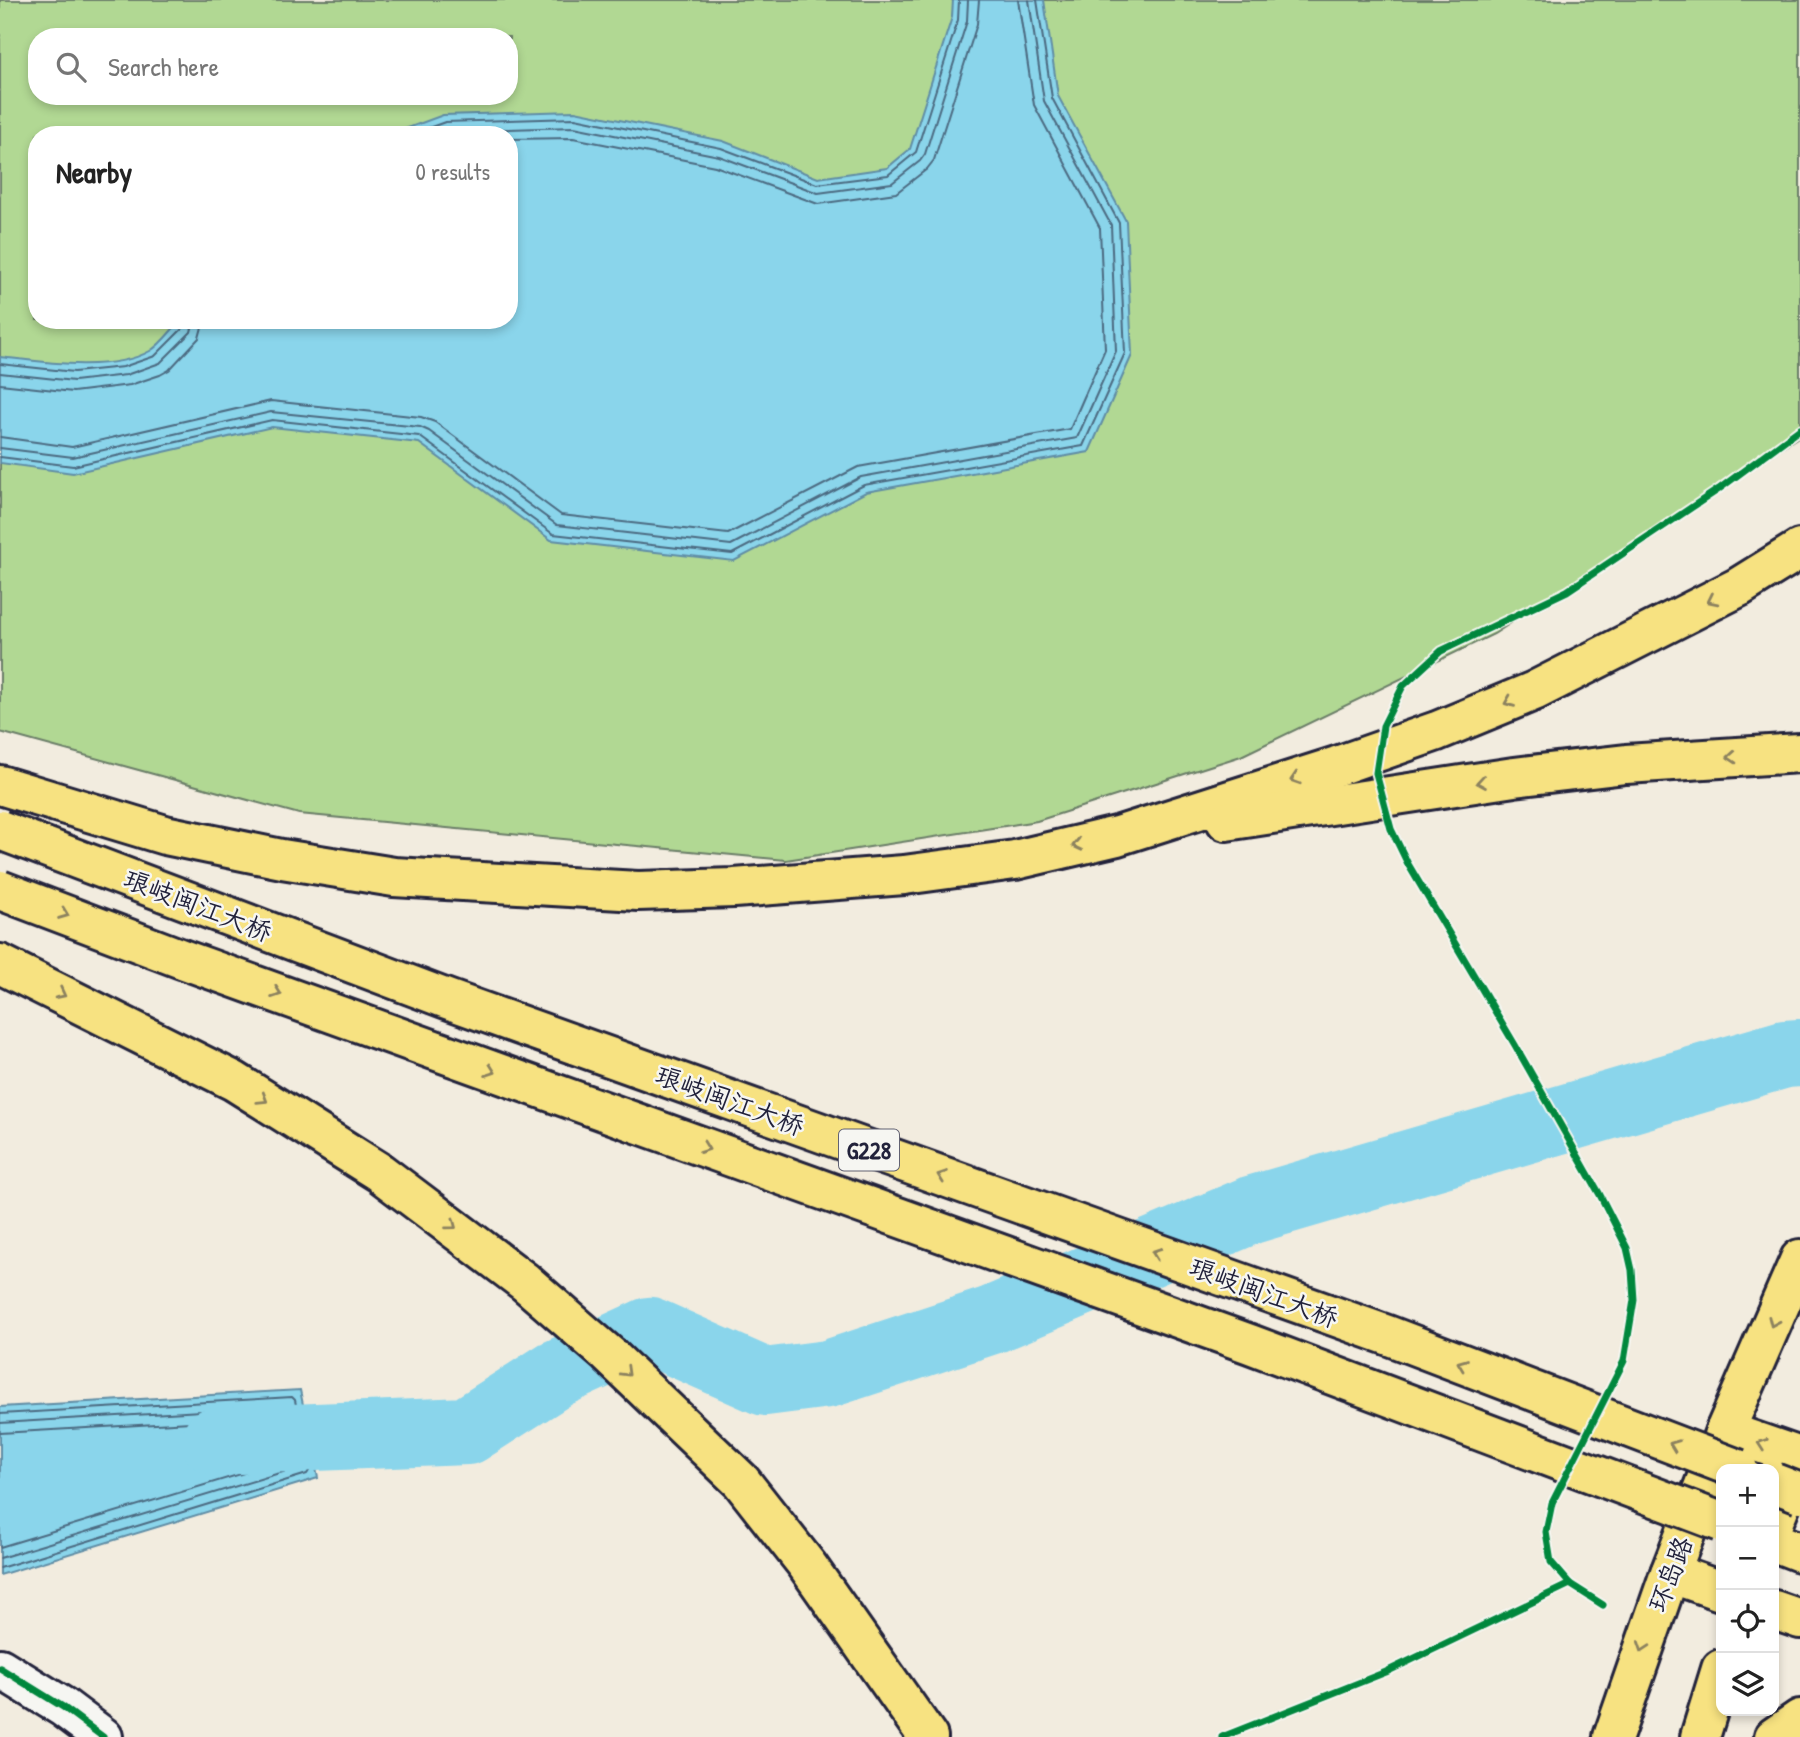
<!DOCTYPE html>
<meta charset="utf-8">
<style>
body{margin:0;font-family:"Patrick Hand","LXGW WenKai TC",sans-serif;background:#f2f2f2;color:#222}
.controls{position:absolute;right:21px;bottom:21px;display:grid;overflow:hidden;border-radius:14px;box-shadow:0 4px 10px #0003}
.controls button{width:63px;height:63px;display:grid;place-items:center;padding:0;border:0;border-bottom:2px solid #e0e0e0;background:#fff;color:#222;font:35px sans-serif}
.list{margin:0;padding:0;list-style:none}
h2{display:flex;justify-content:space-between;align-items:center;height:91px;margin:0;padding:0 28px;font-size:30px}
h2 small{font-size:23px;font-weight:400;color:#767676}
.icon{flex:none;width:38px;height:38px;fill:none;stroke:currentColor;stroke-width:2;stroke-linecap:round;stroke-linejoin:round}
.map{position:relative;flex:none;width:1800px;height:1737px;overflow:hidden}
.search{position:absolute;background:#fff;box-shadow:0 4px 10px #0003;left:28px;top:28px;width:490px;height:77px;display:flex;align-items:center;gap:18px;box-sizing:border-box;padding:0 24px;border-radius:28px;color:#767676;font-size:26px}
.panel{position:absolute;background:#fff;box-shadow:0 4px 10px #0003;left:28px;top:126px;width:490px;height:203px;border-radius:28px}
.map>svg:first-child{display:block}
.green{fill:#b1d893;stroke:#6a7d67;stroke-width:2;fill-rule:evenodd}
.water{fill:#8ad5eb;stroke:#608da5;stroke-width:2}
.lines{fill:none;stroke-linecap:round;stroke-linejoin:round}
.shore{stroke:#4c6a81;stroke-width:2}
.river{stroke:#8ad5eb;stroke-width:68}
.secondary-casing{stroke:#22223b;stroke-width:44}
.primary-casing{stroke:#22223b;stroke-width:44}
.highway-casing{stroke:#22223b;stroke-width:44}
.secondary{stroke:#f6f6f2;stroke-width:38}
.primary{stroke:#f7e281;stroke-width:38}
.highway{stroke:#f7e281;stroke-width:38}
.highway-bridge-casing{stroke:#22223b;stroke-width:44;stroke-linecap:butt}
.highway-bridge{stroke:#f7e281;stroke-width:38}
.cycleway-casing{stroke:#f6f6f2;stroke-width:11}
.cycleway{stroke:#00873e;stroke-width:7}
.oneway{stroke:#8c825e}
.labels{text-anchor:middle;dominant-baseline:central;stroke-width:5;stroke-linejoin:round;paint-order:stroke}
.shield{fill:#f6f6f2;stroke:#626272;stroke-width:2}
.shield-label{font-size:24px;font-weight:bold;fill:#22223b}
.street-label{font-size:26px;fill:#22223b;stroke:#f6f6f2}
</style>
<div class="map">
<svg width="1800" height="1737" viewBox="0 0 1800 1737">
<rect width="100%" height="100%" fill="#f2ecdf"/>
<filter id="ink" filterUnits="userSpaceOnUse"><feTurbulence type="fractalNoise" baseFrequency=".0143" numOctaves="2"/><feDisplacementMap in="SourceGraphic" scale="14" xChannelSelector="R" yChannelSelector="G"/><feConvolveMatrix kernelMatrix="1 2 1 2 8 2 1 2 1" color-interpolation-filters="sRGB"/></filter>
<g filter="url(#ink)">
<path class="green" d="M0,0H1800V436L1494,634L1241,756L1037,821L786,860L299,814L0,732ZM37,37H509V96H37ZM37,135H509V320H37Z"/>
<g class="water">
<path d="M953,0H1044L1058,96L1126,221L1132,355L1089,452L866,492L734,561L551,540L419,443L272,427L73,473L0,463V357C42,362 111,373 150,351C161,345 171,330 181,320H509V135H389L443,115L575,111L723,141L818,178L887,168L910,149L952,17Z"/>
<polygon points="300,1390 318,1478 0,1575 0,1407"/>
</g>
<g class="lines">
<g class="shore">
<polyline points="409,135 445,122 575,118 721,148 817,184 888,175 916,152 958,20 959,0"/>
<polyline points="435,135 447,131 574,127 719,156 818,193 892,183 920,161 925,154 967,21 968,0"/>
<polyline points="509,139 573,138 715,166 818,204 896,193 927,169 934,160 977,24 979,0"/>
<polyline points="0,364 74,372 123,367 155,356 183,328 185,320"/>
<polyline points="0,373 74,381 126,375 160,363 191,332 194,320"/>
<polyline points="0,384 73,392 130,385 160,375 169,370 199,338 204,320"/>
<polyline points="0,437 72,447 271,401 421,417 435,422 561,515 728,534 858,467 1070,429 1105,349 1100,228 1034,105 1018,0"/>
<polyline points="0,448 73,457 271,412 420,427 429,431 557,525 731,545 861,477 1077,438 1116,351 1111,225 1044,101 1029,0"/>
<polyline points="0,457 73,466 272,420 419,436 553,534 732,554 864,485 1083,446 1125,353 1119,223 1052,98 1037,0"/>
<polyline points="0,1414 292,1397 295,1400 309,1471 307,1474 0,1568"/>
<polyline points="0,1423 285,1406 287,1409 299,1465 296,1468 0,1558"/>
<polyline points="0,1433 276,1417 279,1420 287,1457 284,1461 0,1547"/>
</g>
<polyline class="river" points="215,1441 467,1431 556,1374 650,1331 765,1382 828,1374 992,1320 1251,1210 1785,1054 1800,1053"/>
<g class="secondary-casing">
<polyline id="secondary" points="0,1668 63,1707 103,1737"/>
</g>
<g class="primary-casing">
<g id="primary">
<polyline points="0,785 165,835 282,859 394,877 638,891 734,888 904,875 1015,860 1117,836 1337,766 1437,731 1534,691 1739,587 1800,549"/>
<polyline points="1226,821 1514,777 1626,764 1800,753"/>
<polyline points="0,964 234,1081 379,1172 525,1282 608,1354 741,1481 807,1565 928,1737"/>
<polyline points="1725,1431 1800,1457"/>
<polyline points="1774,1521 1799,1458"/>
<polyline points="1670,1573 1721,1591"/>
<polyline points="1774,1610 1800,1619"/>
<polyline points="1613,1737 1670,1573 1725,1431 1800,1259"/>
<polyline points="1700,1737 1721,1669"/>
<polyline points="1774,1737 1800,1719"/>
</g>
</g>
<g class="highway-casing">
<polyline id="highway" points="1774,1542 1800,1552"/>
</g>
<use href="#secondary" class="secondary"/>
<use href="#primary" class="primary"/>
<use href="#highway" class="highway"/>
<g class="highway-bridge-casing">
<g id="highway-bridge">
<polyline points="0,830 447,999 1387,1335 1738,1469"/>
<polyline points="0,890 182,959 1250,1344 1721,1522"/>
<polyline points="1774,1483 1800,1493"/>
</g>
</g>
<use href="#highway-bridge" class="highway-bridge"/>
<g class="cycleway-casing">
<g id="cycleway">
<polyline points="1603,1605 1570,1584 1551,1562 1546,1532 1552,1503 1624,1361 1634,1300 1632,1270 1627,1248 1599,1193 1515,1045 1408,864 1391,829 1376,773 1383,726 1403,686 1441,651 1567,591 1719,489 1800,429"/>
<polyline points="0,1668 63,1707 103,1737"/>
<polyline points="1222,1737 1386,1672 1570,1584"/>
</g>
</g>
<use href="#cycleway" class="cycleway"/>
</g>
<defs><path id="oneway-chevron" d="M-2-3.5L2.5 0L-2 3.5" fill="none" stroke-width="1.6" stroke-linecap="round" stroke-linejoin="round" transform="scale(1.75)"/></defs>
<g class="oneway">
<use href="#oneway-chevron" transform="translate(1712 600) rotate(154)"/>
<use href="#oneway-chevron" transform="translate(1509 702) rotate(158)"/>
<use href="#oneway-chevron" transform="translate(1732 757) rotate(176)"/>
<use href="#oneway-chevron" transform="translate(1295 779) rotate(162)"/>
<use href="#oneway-chevron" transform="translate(1481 782) rotate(171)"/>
<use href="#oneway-chevron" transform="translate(1077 845) rotate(167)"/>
<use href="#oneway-chevron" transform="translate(64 914) rotate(21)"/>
<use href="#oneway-chevron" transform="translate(277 993) rotate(20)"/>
<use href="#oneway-chevron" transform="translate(61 994) rotate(27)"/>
<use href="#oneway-chevron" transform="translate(491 1071) rotate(20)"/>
<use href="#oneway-chevron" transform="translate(263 1099) rotate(32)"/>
<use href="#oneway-chevron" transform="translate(705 1148) rotate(20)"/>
<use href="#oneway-chevron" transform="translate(942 1176) rotate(-160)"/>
<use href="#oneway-chevron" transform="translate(452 1225) rotate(37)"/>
<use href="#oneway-chevron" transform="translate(1156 1253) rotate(-160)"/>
<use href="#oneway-chevron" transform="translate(1773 1322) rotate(114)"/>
<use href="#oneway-chevron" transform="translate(1462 1364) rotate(-159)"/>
<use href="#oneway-chevron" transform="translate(626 1372) rotate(44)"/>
<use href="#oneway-chevron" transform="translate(1762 1444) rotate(-161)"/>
<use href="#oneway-chevron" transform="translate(1674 1445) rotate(-159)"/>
<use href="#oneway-chevron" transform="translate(1643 1647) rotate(109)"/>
</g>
</g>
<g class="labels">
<rect class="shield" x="839" y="1129.5" width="60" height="41" rx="5"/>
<g class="shield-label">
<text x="869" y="1150">G228</text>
</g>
<g class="street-label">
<text transform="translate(198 905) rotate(21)">琅岐闽江大桥</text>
<text transform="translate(730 1100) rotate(20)">琅岐闽江大桥</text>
<text transform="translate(1264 1292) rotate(20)">琅岐闽江大桥</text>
<text transform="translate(1670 1574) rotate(-69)">环岛路</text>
</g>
</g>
</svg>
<div class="controls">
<button>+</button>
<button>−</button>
<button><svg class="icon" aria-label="locate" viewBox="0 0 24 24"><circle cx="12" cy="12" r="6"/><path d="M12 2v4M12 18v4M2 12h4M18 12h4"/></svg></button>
<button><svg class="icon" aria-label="layers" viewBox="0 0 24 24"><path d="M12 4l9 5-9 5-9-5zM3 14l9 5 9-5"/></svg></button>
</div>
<div class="search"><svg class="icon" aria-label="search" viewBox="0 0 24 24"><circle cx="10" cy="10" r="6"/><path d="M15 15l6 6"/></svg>Search here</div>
<section class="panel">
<h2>Nearby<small>0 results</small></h2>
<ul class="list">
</ul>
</section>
</div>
